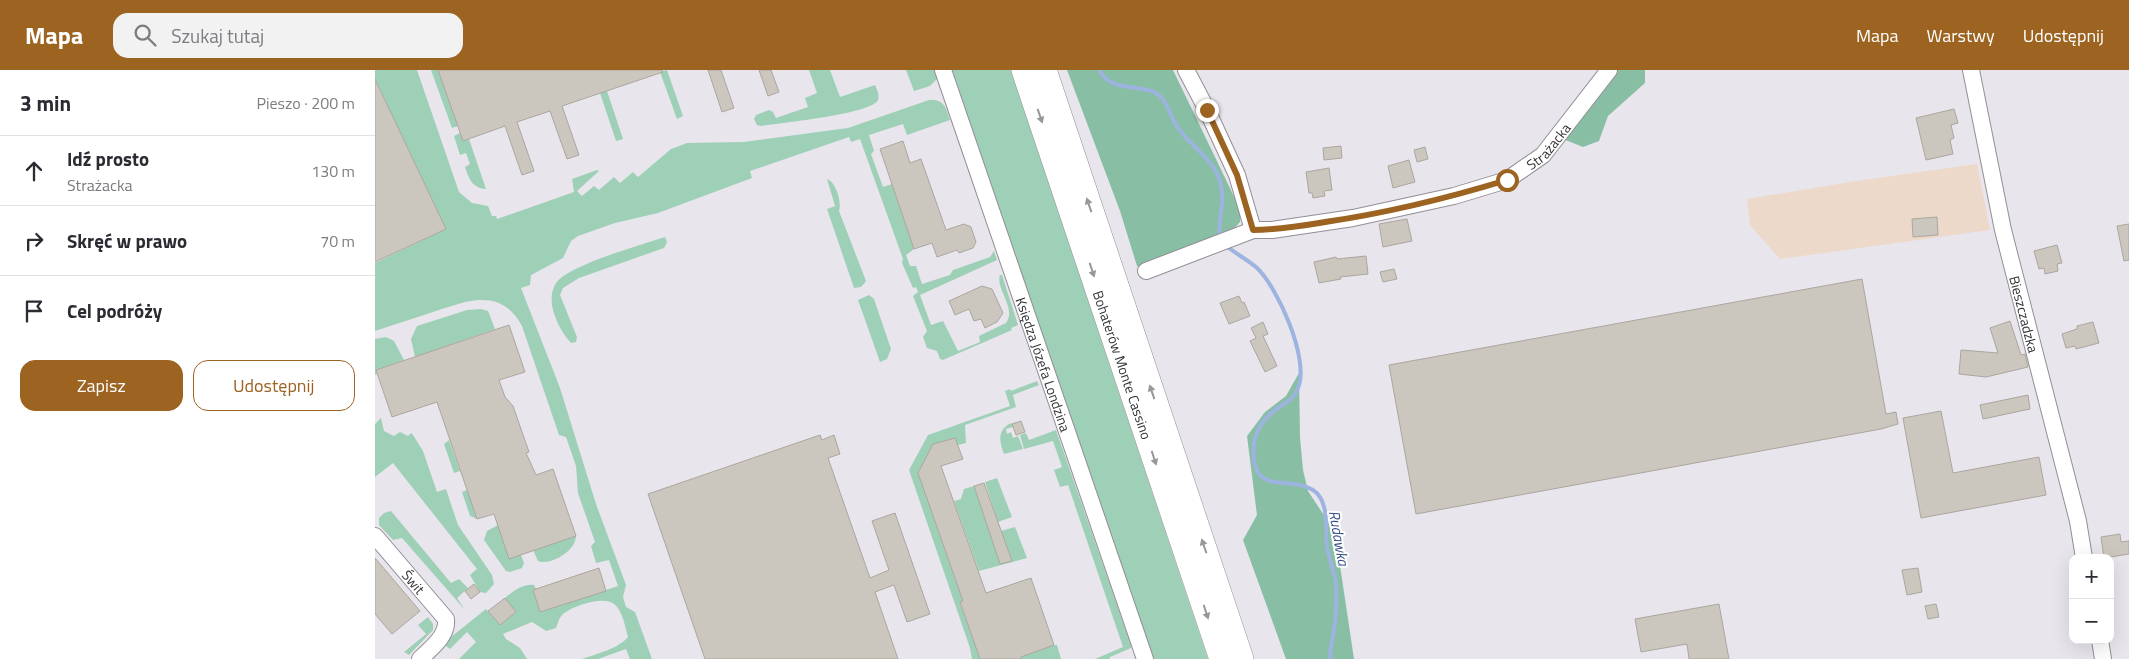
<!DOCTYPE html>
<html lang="pl">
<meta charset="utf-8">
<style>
body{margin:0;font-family:"Titillium Web",sans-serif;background:#f2f2f3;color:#2b2b33}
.controls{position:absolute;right:15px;bottom:15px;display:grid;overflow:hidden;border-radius:10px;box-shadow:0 5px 20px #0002}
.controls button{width:45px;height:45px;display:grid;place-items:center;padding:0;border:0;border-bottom:1px solid #e1e1e2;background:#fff;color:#2b2b33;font:25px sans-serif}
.stop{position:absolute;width:15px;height:15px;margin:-11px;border:4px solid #9c6321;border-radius:50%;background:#fff}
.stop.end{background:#9c6321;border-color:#fff;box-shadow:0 1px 5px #0008}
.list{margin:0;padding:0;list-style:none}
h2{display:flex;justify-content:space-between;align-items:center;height:65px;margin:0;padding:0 20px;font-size:21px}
h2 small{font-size:16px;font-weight:400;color:#7c7c81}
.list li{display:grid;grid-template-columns:32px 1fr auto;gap:15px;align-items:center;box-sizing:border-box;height:70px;padding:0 20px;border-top:1px solid #e1e1e2}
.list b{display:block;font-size:19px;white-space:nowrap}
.list p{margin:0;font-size:16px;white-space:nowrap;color:#7c7c81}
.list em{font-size:16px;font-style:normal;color:#7c7c81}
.actions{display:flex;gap:10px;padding:15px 20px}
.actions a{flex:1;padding:11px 0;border:1px solid #9c6321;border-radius:15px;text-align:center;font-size:18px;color:#9c6321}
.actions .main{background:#9c6321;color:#fff}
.icon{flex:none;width:28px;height:28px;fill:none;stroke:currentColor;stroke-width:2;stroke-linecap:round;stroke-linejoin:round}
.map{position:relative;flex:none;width:1754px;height:589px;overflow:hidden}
header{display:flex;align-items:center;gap:30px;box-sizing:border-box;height:70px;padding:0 25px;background:#9c6321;color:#fff}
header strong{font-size:24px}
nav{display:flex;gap:28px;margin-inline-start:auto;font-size:18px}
.search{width:350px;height:45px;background:#f2f2f3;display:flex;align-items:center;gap:12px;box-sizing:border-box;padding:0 18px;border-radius:15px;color:#7c7c81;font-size:19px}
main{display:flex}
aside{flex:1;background:#fff}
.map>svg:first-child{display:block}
.commercial{fill:#ecd9c9}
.green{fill:#9ed0b7}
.forest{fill:#88bfa4}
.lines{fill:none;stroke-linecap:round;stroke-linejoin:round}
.stream{stroke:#9db3e0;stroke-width:4}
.building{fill:#cbc6be;stroke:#aba69e}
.minor-casing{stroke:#928e96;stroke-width:18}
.highway-casing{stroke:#928e96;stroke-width:26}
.minor{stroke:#fff;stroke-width:16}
.highway{stroke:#fff;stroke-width:25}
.oneway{fill:#98989a}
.route{stroke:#9c6321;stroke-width:6}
.labels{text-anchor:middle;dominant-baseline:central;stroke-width:4;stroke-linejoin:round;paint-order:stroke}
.street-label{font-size:14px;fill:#323134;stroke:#fff}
.water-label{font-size:15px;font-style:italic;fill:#365089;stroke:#fff}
</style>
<header>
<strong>Mapa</strong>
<div class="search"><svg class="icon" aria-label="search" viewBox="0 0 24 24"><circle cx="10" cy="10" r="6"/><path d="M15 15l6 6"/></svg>Szukaj tutaj</div>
<nav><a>Mapa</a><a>Warstwy</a><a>Udostępnij</a></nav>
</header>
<main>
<aside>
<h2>3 min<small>Pieszo · 200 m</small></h2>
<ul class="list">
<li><svg class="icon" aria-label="ahead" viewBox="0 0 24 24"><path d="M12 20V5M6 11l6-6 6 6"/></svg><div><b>Idź prosto</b><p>Strażacka</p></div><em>130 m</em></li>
<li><svg class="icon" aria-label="right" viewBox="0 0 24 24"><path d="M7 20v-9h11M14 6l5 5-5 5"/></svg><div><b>Skręć w prawo</b></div><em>70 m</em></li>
<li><svg class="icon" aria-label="arrive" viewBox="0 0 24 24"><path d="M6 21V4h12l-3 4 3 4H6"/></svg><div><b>Cel podróży</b></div></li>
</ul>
<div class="actions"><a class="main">Zapisz</a><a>Udostępnij</a></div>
</aside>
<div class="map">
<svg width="1754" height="589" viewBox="0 0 1754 589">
<rect width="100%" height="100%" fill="#e9e5ed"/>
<polygon class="commercial" points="1602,94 1615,160 1405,189 1375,155 1372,129 1481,111"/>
<g class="green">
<path d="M0,0H42L84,122L97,133L113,136L117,146H121L122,149L199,122L197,109L222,100L224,101L202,121L207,126L219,116L224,120L239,107L245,113L258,102L263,107L296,79L312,73L369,72L473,58L554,30C569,29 571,37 575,50L532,65L528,54L494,65L499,81L496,84L508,117L517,114L539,179L531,185L535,196H541L547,214L575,205L578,200L615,187L619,181L622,190L545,225L556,255L568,251L583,281L605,272L604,266L631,253C642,238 620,219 625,205H627L643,255L636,258L637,260L568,290L565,289L562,281L552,278L548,267L552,261L538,226L543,222L541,217L538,218L527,193L528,189L485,69L476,72L474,67L375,101L377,108L283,143L240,153L203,166L196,171L188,188L156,205L155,215L146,218L185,318L221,434L251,515L248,527L251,537L260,542L277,589H255L251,579L223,589H207C221,584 243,579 253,567C250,557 248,541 239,534C229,526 201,535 191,542C185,545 183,552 181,558L171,561L157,552L128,564L131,569L145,578L152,589H84L101,572L92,562L75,579L71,576L58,589H54L71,571L111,539L125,555L141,542L130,528C138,521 149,513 159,515L161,519L158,520L165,542L243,516L234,490L221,493L216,476L220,472L203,423L201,396L191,367L184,365L147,256C125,215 89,232 55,243C37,249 18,255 0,261V193L71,159L0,9Z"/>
<polygon points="56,0 63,0 83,56 77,58"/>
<polygon points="292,0 308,46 302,49 285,2"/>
<path d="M434,0H455L465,27L500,15C502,20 505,25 503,30C497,44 404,53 386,56L382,55L379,49L381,45L394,40L398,42L401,48L433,37L430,28L442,23Z"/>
<polygon points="531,0 561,0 563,8 555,16 539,21"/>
<polygon points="573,0 636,0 833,589 776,589"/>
<polygon points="232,21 248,69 241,71 225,23"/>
<path d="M85,63L88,71L94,69L111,119C97,118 94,109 90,97L95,94L91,83L85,85L79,66Z"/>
<path d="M452,109C461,112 467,132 464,141L491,211L486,217L479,218L452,139L460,136Z"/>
<path d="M290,167L292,172L289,178L204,208L188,218L185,225L202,267L201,272L196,273C184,260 169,231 181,213C194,195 266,175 290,167Z"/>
<polygon points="494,225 499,229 516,279 512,289 505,292 483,230"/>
<polygon points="106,239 113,241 120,259 40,287 36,269 42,256 92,240"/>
<polygon points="11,267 19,271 29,290 1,300 2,304 0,305 0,269"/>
<polygon points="662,311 664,315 638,325 641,337 590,355 591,373 583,375 580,368 558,374 543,403 588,531 585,533 605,589 597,589 595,578 534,400 553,365 635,336 630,321 635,319 636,321"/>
<polygon points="6,348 9,361 19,366 25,362 33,366 36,363 38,365 48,381 62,422 71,419 83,455 117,505 119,514 111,523 105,522 95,505 102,499 18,393 0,407 0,354"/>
<path d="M636,353L638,357L631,359L632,364L636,362L638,368L643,366L648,379L629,384C624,371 622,360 636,353Z"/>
<polygon points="681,360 756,575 756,578 735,587 735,589 720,589 748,577 693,415 685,417 679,400 687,397 678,371 649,379 645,365 651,363 654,370"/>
<polygon points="74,370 85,401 79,403 69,374"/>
<polygon points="622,408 637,447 623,452 610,412"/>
<polygon points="599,416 625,494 637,490 626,461 640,457 652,488 604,501 579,431 586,429 589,419"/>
<polygon points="92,420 102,449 95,446 87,422"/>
<polygon points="16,441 76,513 84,509 93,518 82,528 90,540 27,468 18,470 4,455 4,448 9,443"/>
<polygon points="123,455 134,488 146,485 149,493 147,498 135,502 131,501 109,470 112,461"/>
<path d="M201,466C201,481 175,496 163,491L158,480Z"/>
<polygon points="53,547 58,554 58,560 34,585 29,582 51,564 43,555"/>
<polygon points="679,575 682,575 686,589 646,589 646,587"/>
</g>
<g class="forest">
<polygon points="692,0 798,0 866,141 865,152 855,163 767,198 762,196 745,141"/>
<polygon points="1242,0 1270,0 1270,13 1233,46 1224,71 1208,77 1188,69"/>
<polygon points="924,303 925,367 928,400 933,421 960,462 979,589 911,589 868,470 882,445 872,366 890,342 911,326"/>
</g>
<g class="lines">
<g class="stream">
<path d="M724,0C736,22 760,14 779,22C792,28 793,42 800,53C814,78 843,88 847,121C849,137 842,152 845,167"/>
<path d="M850,175C860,183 871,189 881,197C903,217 935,290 923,318C917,333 909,332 899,341C881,355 874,376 881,398C888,420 920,408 938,420C955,431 950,459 952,477C954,489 959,501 961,514C962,525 961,540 960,552C959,564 955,576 955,589"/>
</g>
</g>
<g class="building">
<polygon points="63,0 287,0 288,2 187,36 204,85 192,89 175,41 142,52 159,101 147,105 130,56 88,71"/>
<polygon points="333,0 346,0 359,38 347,42"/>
<polygon points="384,0 396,0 404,22 393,26"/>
<polygon points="0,9 71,159 0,192"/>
<polygon points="1579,39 1583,53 1576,55 1579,68 1575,70 1578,84 1551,90 1541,48"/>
<polygon points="528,71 535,93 546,89 571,160 589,154 596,157 601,172 598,178 584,183 582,180 562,187 557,173 539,179 505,79"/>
<polygon points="966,76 967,88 949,90 948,78"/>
<polygon points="1050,77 1053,89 1042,92 1039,80"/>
<polygon points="1034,90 1040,112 1018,118 1013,96"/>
<polygon points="954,98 957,120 949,121 950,126 938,128 937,123 934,123 931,102"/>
<polygon points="1562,147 1563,165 1538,167 1537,149"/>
<polygon points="1032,149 1037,171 1008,177 1004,154"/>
<polygon points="1754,154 1754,190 1749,191 1742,156"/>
<polygon points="1682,175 1687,193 1682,194 1683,201 1670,204 1669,198 1664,199 1659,181"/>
<polygon points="991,186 993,204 965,207 966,209 944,213 939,192 961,187 962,189"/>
<polygon points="1019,199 1022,209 1008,212 1005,202"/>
<polygon points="1487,209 1511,344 1521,342 1523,354 1506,359 1041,444 1014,295"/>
<polygon points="607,216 617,219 628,243 622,252 610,258 606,249 599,251 594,239 580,245 574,231"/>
<polygon points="864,226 867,233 869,232 875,246 854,254 845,233"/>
<polygon points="1635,251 1646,285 1650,284 1653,297 1611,307 1584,304 1586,280 1623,283 1615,258"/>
<polygon points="888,252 893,264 888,266 902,296 890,302 875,271 881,268 876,258"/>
<polygon points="1718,252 1724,273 1701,279 1700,276 1691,278 1687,264 1702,259 1702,256"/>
<polygon points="134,255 150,302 124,310 130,327 138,336 154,382 151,383 161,405 178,399 201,466 134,489 119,444 102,449 62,332 17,347 1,300"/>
<polygon points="1653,325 1655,339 1608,349 1605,335"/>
<polygon points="1566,341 1578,403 1664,387 1671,425 1546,448 1528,348"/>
<polygon points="646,351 650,362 641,365 637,354"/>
<polygon points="445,365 447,370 459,365 465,384 453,388 495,508 514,500 497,451 520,443 555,544 532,552 519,515 500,522 523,589 330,589 273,424"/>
<polygon points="580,368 588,389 566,396 611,523 656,508 679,575 646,587 646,589 605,589 585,532 588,531 543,403 558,374"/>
<polygon points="609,413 637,491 625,494 599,416"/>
<polygon points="1745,464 1746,472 1754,471 1754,484 1729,488 1726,467"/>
<polygon points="0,488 45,541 17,564 0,544"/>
<polygon points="224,498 231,521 165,542 158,520"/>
<polygon points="1543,498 1547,522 1532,525 1527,500"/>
<polygon points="99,514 105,522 96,529 90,521"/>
<polygon points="130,528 141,542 125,555 113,541"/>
<polygon points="1344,534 1354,589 1314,589 1312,574 1266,582 1260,549"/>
<polygon points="1561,534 1564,547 1553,549 1550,536"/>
</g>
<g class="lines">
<g class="minor-casing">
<g id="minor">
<path id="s1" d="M568,0L770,589"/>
<polyline points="811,0 832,40 862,105 878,160"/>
<path id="s2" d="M1596,0L1628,160L1703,451L1709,488"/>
<path id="s3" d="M771,201L878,160H897L978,148L1079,126L1132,110L1168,85L1234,0"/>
<path id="s4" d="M0,466L71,549C73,566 56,578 45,589"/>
<polyline points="1725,570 1728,589"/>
</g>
</g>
<g class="highway-casing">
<g id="highway">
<path id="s5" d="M649,0L847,589"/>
<polyline points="669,0 866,589"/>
</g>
</g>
<use href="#minor" class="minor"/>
<use href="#highway" class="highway"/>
</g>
<defs><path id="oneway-solid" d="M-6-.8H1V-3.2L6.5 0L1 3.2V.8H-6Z" transform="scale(1.25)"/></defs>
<g class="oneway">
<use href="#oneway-solid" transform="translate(665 46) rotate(71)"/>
<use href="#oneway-solid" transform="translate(714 135) rotate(-109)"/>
<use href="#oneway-solid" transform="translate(717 200) rotate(72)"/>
<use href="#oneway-solid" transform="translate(777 322) rotate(-109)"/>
<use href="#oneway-solid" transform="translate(779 388) rotate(72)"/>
<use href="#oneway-solid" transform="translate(829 476) rotate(-109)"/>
<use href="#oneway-solid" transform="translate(831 542) rotate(72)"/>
</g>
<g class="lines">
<path class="route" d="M832,40L862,105L878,160C903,160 926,156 950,152C1012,143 1073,128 1132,110"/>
</g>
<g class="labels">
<g class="street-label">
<text stroke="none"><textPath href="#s3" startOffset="428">Strażacka</textPath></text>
<text stroke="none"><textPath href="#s2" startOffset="250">Bieszczadzka</textPath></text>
<text stroke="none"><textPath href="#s5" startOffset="311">Bohaterów Monte Cassino</textPath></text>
<text stroke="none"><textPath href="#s1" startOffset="311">Księdza Józefa Londzina</textPath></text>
<text stroke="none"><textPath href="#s4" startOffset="60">Świt</textPath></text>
</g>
<g class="water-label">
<text transform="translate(964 468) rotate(80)">Rudawka</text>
</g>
</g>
</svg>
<div class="controls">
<button>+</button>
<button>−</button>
</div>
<div class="stop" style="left:1132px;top:110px"></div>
<div class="stop end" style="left:832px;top:40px"></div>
</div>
</main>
